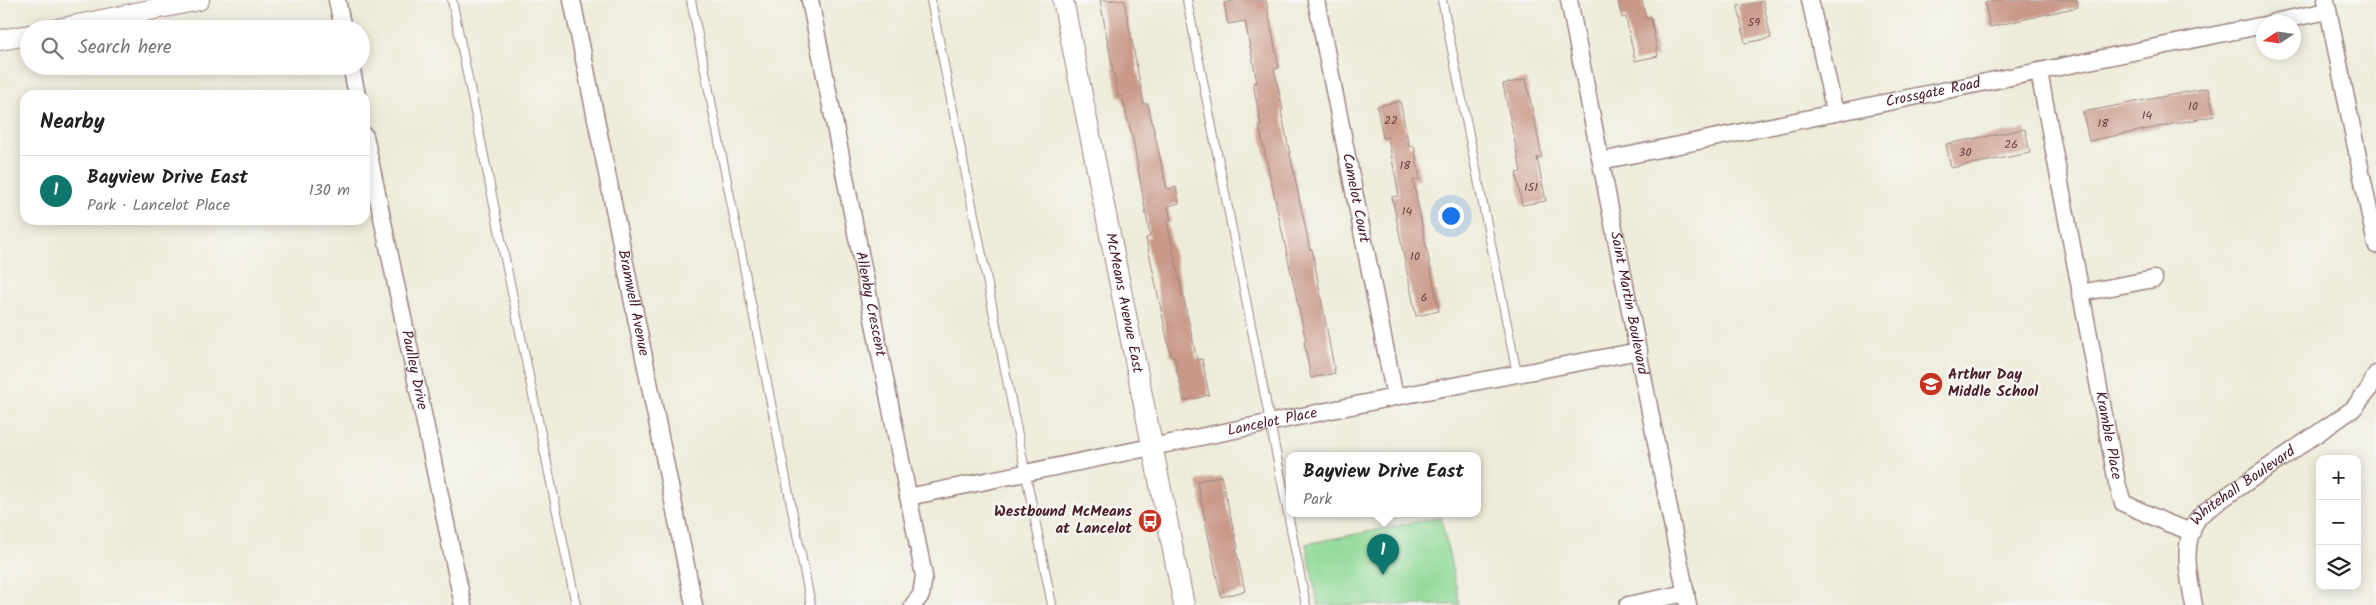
<!DOCTYPE html>
<meta charset="utf-8">
<style>
body{margin:0;font-family:Kalam,sans-serif;background:#f2f2f2;color:#222}
.controls{position:absolute;right:15px;bottom:15px;display:grid;overflow:hidden;border-radius:10px;box-shadow:0 2px 12px #0003}
.controls button{width:45px;height:45px;display:grid;place-items:center;padding:0;border:0;border-bottom:1px solid #e0e0e0;background:#fff;color:#222;font:25px sans-serif}
.compass{position:absolute;left:2256px;top:15px;width:45px;height:45px;border-radius:50%;background:#fff;box-shadow:0 2px 12px #0003;rotate:258deg}
.you{position:absolute;left:1450px;top:215px;width:18px;height:18px;margin:-12px;border:4px solid #fff;border-radius:50%;background:#1a73e8;box-shadow:0 0 0 8px #1a73e833}
.badge{display:grid;place-items:center;width:32px;height:32px;border-radius:50%;background:#0f766e;color:#fff;font-size:16px;font-weight:700}
.pin{position:absolute;translate:-50% -41px;filter:drop-shadow(0 1px 2px #0008)}
.pin::after{content:'';position:absolute;top:26px;width:18px;height:15px;background:inherit;clip-path:polygon(0 0,100% 0,50% 100%)}
.popup{position:absolute;left:1286px;top:452px;width:195px;height:65px;box-sizing:border-box;display:grid;place-content:center;border-radius:10px;background:#fff;filter:drop-shadow(0 1px 4px #0005);font-size:16px;white-space:nowrap;color:#767676}
.popup b{font-size:19px;color:#222}
.popup::after{content:'';position:absolute;left:50%;top:100%;margin-left:-10px;border:10px solid transparent;border-top-color:#fff}
.list{margin:0;padding:0;list-style:none}
h2{display:flex;justify-content:space-between;align-items:center;height:65px;margin:0;padding:0 20px;font-size:21px}
h2 small{font-size:16px;font-weight:400;color:#767676}
.list li{display:grid;grid-template-columns:32px 1fr auto;gap:15px;align-items:center;box-sizing:border-box;height:70px;padding:0 20px;border-top:1px solid #e0e0e0}
.list b{display:block;font-size:19px;white-space:nowrap}
.list p{margin:0;font-size:16px;white-space:nowrap;color:#767676}
.list em{font-size:16px;font-style:normal;color:#767676}
.icon{flex:none;width:28px;height:28px;fill:none;stroke:currentColor;stroke-width:2;stroke-linecap:round;stroke-linejoin:round}
.map{position:relative;flex:none;width:2376px;height:605px;overflow:hidden}
.search{position:absolute;background:#fff;box-shadow:0 2px 12px #0003;left:20px;top:20px;width:350px;height:55px;display:flex;align-items:center;gap:12px;box-sizing:border-box;padding:0 18px;border-radius:28px;color:#767676;font-size:19px}
.panel{position:absolute;background:#fff;box-shadow:0 2px 12px #0003;left:20px;top:90px;width:350px;height:135px;border-radius:15px}
.map>svg:first-child{display:block}
.green{fill:#8ed996;stroke:#6c7c60}
.building{fill:#c99888}
.lines{fill:none;stroke-linecap:round;stroke-linejoin:round}
.service-casing{stroke:#9c8582;stroke-width:10}
.minor-casing{stroke:#9c8582;stroke-width:19}
.tertiary-casing{stroke:#9c8582;stroke-width:22}
.service{stroke:#fff;stroke-width:8}
.minor{stroke:#fff;stroke-width:16}
.tertiary{stroke:#fff;stroke-width:20}
.labels{text-anchor:middle;dominant-baseline:central;stroke-width:5;stroke-linejoin:round;paint-order:stroke}
.number-label{font-size:12px;fill:#6a3d42}
.street-label{font-size:15px;fill:#4a1f2b;stroke:#f6f6f2}
.poi-label{font-size:15px;font-weight:bold;fill:#4a1f2b;stroke:#f6f6f2;text-anchor:start}
</style>
<div class="map">
<svg width="2376" height="605" viewBox="0 0 2376 605">
<rect width="100%" height="100%" fill="#f6f6f2"/>
<filter id="ink" filterUnits="userSpaceOnUse"><feTurbulence type="fractalNoise" baseFrequency=".02" numOctaves="2"/><feDisplacementMap in="SourceGraphic" scale="10" xChannelSelector="R" yChannelSelector="G"/><feConvolveMatrix kernelMatrix="1 2 1 2 8 2 1 2 1" color-interpolation-filters="sRGB"/></filter>
<filter id="wash" filterUnits="userSpaceOnUse"><feTurbulence type="fractalNoise" baseFrequency=".0096" numOctaves="4" result="noise"/><feDisplacementMap in="SourceGraphic" scale="20" xChannelSelector="R" yChannelSelector="G"/><feGaussianBlur stdDeviation="1.12" result="paint"/><feColorMatrix in="noise" values="0 0 0 0 0 0 0 0 0 0 0 0 0 0 0 0 0 1.4 0 .05"/><feComposite in="paint" operator="in"/></filter>
<g filter="url(#wash)">
<rect width="100%" height="100%" fill="#eeebd8"/>
<polygon class="green" points="1441,517 1460,605 1318,605 1306,544"/>
<g id="blocks">
<g class="building">
<polygon points="1100,0 1124,0 1144,104 1148,104 1167,189 1176,187 1179,203 1168,206 1171,222 1167,222 1197,360 1202,359 1209,395 1184,401 1174,356 1171,357 1146,238 1150,237 1133,140 1122,96 1118,97"/>
<polygon points="1239,0 1266,0 1279,68 1274,69 1283,110 1281,111 1310,250 1312,249 1335,373 1311,378 1304,342 1306,341 1259,126 1261,126 1253,83 1257,82 1245,21 1228,24 1224,3"/>
<polygon points="1618,0 1642,0 1646,19 1651,18 1658,56 1635,61 1626,17 1622,18"/>
<polygon points="2000,0 2077,0 2078,7 1990,27 1985,3"/>
<polygon points="1763,1 1771,38 1745,43 1738,6"/>
<polygon points="1526,79 1542,157 1537,158 1546,201 1522,205 1516,173 1521,172 1503,84"/>
<polygon points="2208,88 2214,116 2089,141 2083,112"/>
<polygon points="1400,101 1409,147 1414,146 1420,179 1413,180 1439,311 1416,316 1392,197 1399,196 1388,137 1383,138 1377,106"/>
<polygon points="2025,129 2030,153 1951,168 1946,144"/>
<polygon points="1221,476 1238,548 1236,549 1245,591 1221,597 1197,481"/>
</g>
</g>
</g>
<g filter="url(#ink)">
<use href="#blocks" fill-opacity="0" stroke="#9c8582" stroke-width="1"/>
<g class="lines">
<g class="service-casing">
<g id="service">
<polyline points="452,0 576,605"/>
<polyline points="691,0 811,605"/>
<polyline points="931,0 1052,605"/>
<polyline points="1187,0 1306,605"/>
<polyline points="1442,0 1517,374"/>
</g>
</g>
<g class="minor-casing">
<g id="minor">
<polyline points="337,0 343,29"/>
<path id="s1" d="M572,0L694,605"/>
<path id="s2" d="M810,0L924,576L921,595L913,605"/>
<path id="s3" d="M1316,0L1395,397"/>
<path id="s4" d="M1569,0L1688,605"/>
<polyline points="1810,0 1835,113"/>
<polyline points="2326,0 2376,245"/>
<polyline points="2274,22 2328,11"/>
<polyline points="351,66 357,95"/>
<path id="s5" d="M2039,72L2117,483L2123,503L2167,523L2192,532"/>
<path id="s6" d="M365,136L463,605"/>
<path id="s7" d="M1601,161L2264,25"/>
<polyline points="2080,293 2154,279"/>
<path id="s8" d="M908,497L1395,397L1639,351"/>
<polyline points="1628,605 1686,593"/>
<path id="s9" d="M2194,605C2189,578 2180,542 2199,517C2204,511 2212,507 2218,502L2353,409L2369,389L2376,374"/>
</g>
</g>
<g class="tertiary-casing">
<g id="tertiary">
<path id="s10" d="M1063,0L1184,605"/>
<polyline points="58,29 199,0"/>
<polyline points="0,40 29,35"/>
</g>
</g>
<use href="#service" class="service"/>
<use href="#minor" class="minor"/>
<use href="#tertiary" class="tertiary"/>
</g>
</g>
<defs>
<g id="school-disc" transform="scale(1.25)"><circle r="9.5" fill="#c8321e" stroke="#f6f6f2"/><path d="M0-5L7-2L0 1L-7-2ZM-4 1L0 2.5L4 1V4Q0 6-4 4Z" fill="#fff"/></g>
<g id="bus-disc" transform="scale(1.25)"><circle r="9.5" fill="#c8321e" stroke="#f6f6f2"/><path d="M-5-6H5V4H4V6H2V4H-2V6H-4V4H-5ZM-3.5-4V0h7V-4ZM-3.5 1.2v1.5H-2V1.2ZM2 1.2v1.5H3.5V1.2Z" fill="#fff"/></g>
</defs>
<g fill-rule="evenodd">
<use href="#school-disc" x="1931" y="384"/>
<use href="#bus-disc" x="1150" y="521"/>
</g>
<g class="labels">
<g class="number-label">
<text x="1754" y="22">59</text>
<text x="2193" y="106">10</text>
<text x="2147" y="115">14</text>
<text x="1391" y="120">22</text>
<text x="2103" y="123">18</text>
<text x="2011" y="144">26</text>
<text x="1965" y="152">30</text>
<text x="1405" y="165">18</text>
<text x="1531" y="187">151</text>
<text x="1407" y="211">14</text>
<text x="1415" y="256">10</text>
<text x="1424" y="297">6</text>
</g>
<g class="street-label">
<text stroke="none"><textPath href="#s7" startOffset="339">Crossgate Road</textPath></text>
<text stroke="none"><textPath href="#s3" startOffset="202">Camelot Court</textPath></text>
<text stroke="none"><textPath href="#s1" startOffset="309">Bramwell Avenue</textPath></text>
<text stroke="none"><textPath href="#s4" startOffset="309">Saint Martin Boulevard</textPath></text>
<text stroke="none"><textPath href="#s10" startOffset="309">McMeans Avenue East</textPath></text>
<text stroke="none"><textPath href="#s2" startOffset="310">Allenby Crescent</textPath></text>
<text stroke="none"><textPath href="#s6" startOffset="239">Paulley Drive</textPath></text>
<text stroke="none"><textPath href="#s8" startOffset="372">Lancelot Place</textPath></text>
<text stroke="none"><textPath href="#s5" startOffset="370">Kramble Place</textPath></text>
<text stroke="none"><textPath href="#s9" startOffset="145">Whitehall Boulevard</textPath></text>
</g>
<g class="poi-label">
<text x="1948" y="375">Arthur Day<tspan x="1948" dy="17">Middle School</tspan></text>
<text x="1132" y="512" text-anchor="end">Westbound McMeans<tspan x="1132" dy="17">at Lancelot</tspan></text>
</g>
</g>
</svg>
<div class="controls">
<button>+</button>
<button>−</button>
<button><svg class="icon" aria-label="layers" viewBox="0 0 24 24"><path d="M12 4l9 5-9 5-9-5zM3 14l9 5 9-5"/></svg></button>
</div>
<svg class="compass" viewBox="-18 -18 36 36"><path d="M0-13l5 13h-10z" fill="#e53935"/><path d="M0 13l5-13h-10z" fill="#767676"/></svg>
<div class="you"></div>
<div class="pin badge" style="left:1383px;top:575px">1</div>
<div class="popup"><b>Bayview Drive East</b>Park</div>
<div class="search"><svg class="icon" aria-label="search" viewBox="0 0 24 24"><circle cx="10" cy="10" r="6"/><path d="M15 15l6 6"/></svg>Search here</div>
<section class="panel">
<h2>Nearby<small></small></h2>
<ul class="list">
<li><span class="badge">1</span><div><b>Bayview Drive East</b><p>Park · Lancelot Place</p></div><em>130 m</em></li>
</ul>
</section>
</div>
